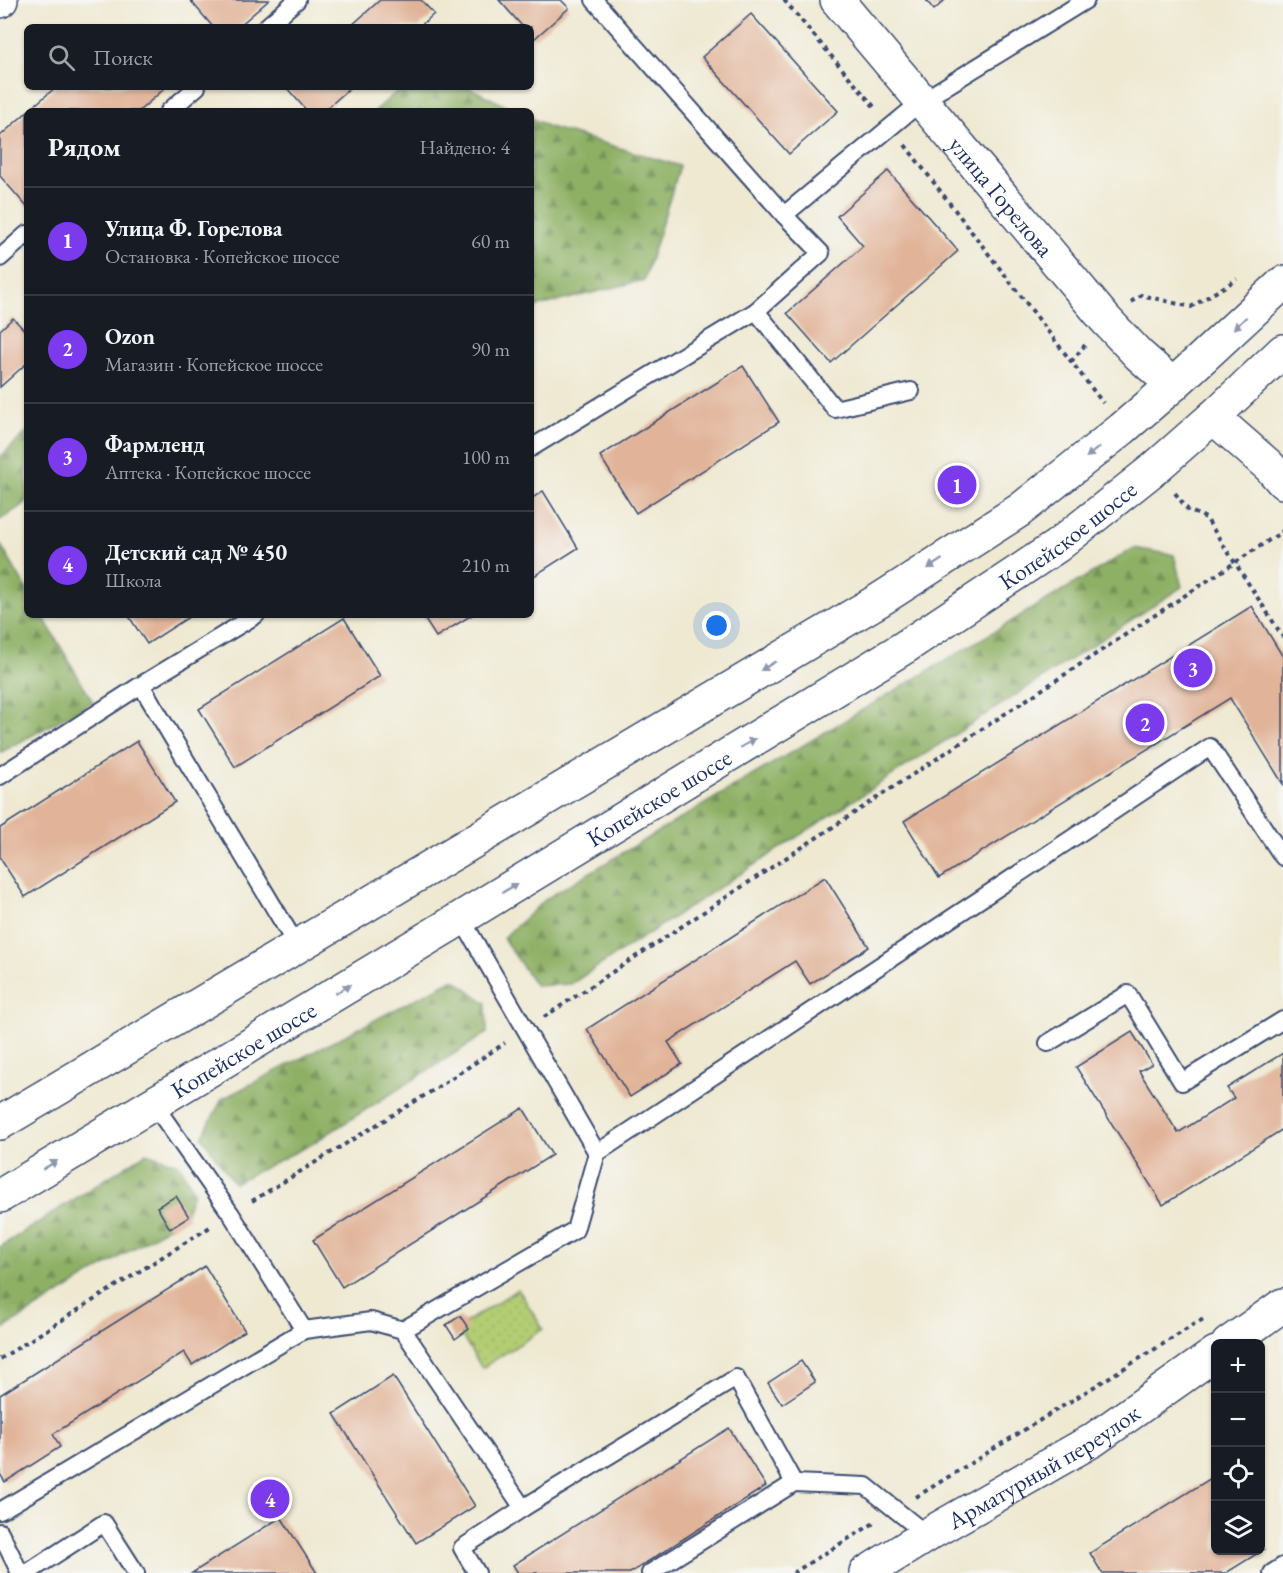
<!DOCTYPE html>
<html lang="ru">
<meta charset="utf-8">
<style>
body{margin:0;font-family:"EB Garamond",serif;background:#20242c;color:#f1f3f6}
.controls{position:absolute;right:18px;bottom:18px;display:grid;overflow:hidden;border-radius:9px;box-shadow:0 2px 4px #0004}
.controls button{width:54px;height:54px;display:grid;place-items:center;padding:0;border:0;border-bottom:2px solid #363941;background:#171b24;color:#f1f3f6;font:30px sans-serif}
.you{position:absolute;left:717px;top:626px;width:21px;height:21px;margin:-15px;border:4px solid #fff;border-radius:50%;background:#1a73e8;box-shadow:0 0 0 9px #1a73e833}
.badge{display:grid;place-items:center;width:39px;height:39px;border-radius:50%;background:#7c3aed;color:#fff;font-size:20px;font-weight:700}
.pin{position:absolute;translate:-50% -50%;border:3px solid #fff;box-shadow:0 2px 6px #0006}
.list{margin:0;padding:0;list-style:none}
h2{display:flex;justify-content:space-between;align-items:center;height:78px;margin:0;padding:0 24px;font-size:26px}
h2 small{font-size:20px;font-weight:400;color:#9ea1a6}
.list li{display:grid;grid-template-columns:39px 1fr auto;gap:18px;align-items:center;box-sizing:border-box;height:108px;padding:0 24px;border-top:2px solid #363941}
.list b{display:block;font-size:22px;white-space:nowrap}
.list p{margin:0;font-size:20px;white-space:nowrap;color:#9ea1a6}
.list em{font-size:20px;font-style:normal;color:#9ea1a6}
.icon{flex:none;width:33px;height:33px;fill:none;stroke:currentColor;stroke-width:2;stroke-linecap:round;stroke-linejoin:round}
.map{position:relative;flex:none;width:1283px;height:1573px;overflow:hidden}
.search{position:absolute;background:#171b24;box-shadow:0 2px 4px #0004;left:24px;top:24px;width:510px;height:66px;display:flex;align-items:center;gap:15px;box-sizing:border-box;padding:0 21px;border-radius:9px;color:#9ea1a6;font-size:22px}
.panel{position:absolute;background:#171b24;box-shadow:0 2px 4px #0004;left:24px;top:108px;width:510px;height:510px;border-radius:9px}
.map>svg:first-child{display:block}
.forest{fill:url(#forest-firs);stroke:#547062;stroke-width:1.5}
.park{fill:url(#park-dots);stroke:#677e68;stroke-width:1.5}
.building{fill:#e1b499}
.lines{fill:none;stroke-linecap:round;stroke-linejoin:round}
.service-casing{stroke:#3b4b6f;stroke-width:20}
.minor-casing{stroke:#3b4b6f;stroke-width:36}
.primary-casing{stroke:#3b4b6f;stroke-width:36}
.path{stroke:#3b4b6f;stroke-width:4;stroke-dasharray:4.5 4.5;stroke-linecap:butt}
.service{stroke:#fff;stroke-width:16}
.minor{stroke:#fff;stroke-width:33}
.primary{stroke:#fff;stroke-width:33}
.oneway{fill:#8d97ae}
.labels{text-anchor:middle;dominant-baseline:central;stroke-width:6;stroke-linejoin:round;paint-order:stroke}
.street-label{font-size:24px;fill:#1b2f5e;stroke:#f6f6f2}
</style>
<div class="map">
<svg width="1283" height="1573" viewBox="0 0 1283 1573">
<defs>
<pattern id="forest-firs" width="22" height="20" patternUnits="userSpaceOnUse" patternTransform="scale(1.5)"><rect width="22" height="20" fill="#8eb065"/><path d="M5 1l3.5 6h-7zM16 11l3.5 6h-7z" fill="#739056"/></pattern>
<pattern id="park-dots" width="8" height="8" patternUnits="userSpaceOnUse" patternTransform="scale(1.5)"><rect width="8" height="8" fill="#b3cd73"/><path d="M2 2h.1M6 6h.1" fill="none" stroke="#99b066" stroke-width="1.8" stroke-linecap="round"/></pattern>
</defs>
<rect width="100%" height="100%" fill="#f6f6f2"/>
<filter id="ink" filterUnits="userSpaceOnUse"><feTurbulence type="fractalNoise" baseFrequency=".0167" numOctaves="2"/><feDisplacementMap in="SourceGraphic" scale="12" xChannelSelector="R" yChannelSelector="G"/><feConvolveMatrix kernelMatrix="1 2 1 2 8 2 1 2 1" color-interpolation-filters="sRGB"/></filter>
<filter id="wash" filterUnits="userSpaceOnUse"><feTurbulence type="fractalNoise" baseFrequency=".008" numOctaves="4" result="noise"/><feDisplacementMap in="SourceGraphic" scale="24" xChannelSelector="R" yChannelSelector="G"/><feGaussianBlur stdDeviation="1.35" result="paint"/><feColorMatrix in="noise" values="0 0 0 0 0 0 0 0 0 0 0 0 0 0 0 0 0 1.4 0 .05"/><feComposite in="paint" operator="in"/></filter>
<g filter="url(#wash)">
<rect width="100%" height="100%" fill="#efe9d2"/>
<g class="forest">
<polygon points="402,87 468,87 516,111 375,111"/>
<polygon points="531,118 549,127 680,166 644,280 531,308"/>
<polygon points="27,432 27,502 0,520 0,457"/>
<polygon points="0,544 27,590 27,615 42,615 93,702 0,753"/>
<polygon points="1134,548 1174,555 1182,587 571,984 536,986 503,938 547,898"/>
<polygon points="454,979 486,1003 487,1033 310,1145 234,1183 202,1137 222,1099"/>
<polygon points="146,1153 179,1164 194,1191 184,1217 0,1331 0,1247"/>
</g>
<polygon class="park" points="518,1289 543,1329 482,1368 457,1328"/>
<g id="blocks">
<g class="building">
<polygon points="190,0 269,0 238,27 213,27"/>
<polygon points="380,0 421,0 434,14 419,27 350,27"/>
<polygon points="499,0 561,0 569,8 534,39 531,36 531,27 523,27"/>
<polygon points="926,0 945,0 934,10"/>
<polygon points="751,14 838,111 789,154 702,57"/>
<polygon points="56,87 162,87 164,89 139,111 28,111"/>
<polygon points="286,87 351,87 324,111 307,111"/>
<polygon points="27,112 27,207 0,176 0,136"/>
<polygon points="888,171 958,251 831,363 787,313 863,246 837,216"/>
<polygon points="13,318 27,333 27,363 0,387 0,330"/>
<polygon points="743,366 779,422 636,513 600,456"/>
<polygon points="543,491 578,548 531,578 531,499"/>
<polygon points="1252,606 1283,657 1283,784 1230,698 939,878 904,821"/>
<polygon points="128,615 192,615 147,644"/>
<polygon points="422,615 472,615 436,637"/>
<polygon points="344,618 380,676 235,767 199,709"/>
<polygon points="137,741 175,802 25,897 0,858 0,828"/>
<polygon points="825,877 869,947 810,984 795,961 668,1042 682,1064 630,1097 587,1029"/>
<polygon points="1132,1032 1152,1064 1139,1071 1178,1133 1234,1098 1227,1088 1283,1053 1283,1129 1163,1205 1076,1067"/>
<polygon points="523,1108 552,1155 342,1287 313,1240"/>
<polygon points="176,1196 189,1217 170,1229 157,1207"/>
<polygon points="205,1266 245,1331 192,1365 184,1352 53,1434 60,1447 5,1482 0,1474 0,1395"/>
<polygon points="460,1316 469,1329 455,1339 446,1325"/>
<polygon points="801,1361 815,1382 782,1404 768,1383"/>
<polygon points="393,1376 475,1506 416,1543 334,1414"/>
<polygon points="729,1428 766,1486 630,1573 518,1573 513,1565"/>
<polygon points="1216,1475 1216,1550 1263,1550 1226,1573 1102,1573 1090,1553"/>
<polygon points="281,1517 317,1573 192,1573"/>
</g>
</g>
</g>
<g filter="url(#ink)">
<use href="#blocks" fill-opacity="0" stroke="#3b4b6f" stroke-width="1.5"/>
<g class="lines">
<g class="service-casing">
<g id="service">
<polyline points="594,0 784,215"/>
<polyline points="266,27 297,0"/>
<polyline points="169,111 197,87"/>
<polyline points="0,258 27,234"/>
<polyline points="756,311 835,409 911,391"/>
<polyline points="531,448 756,311 821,253 784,215 922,101 1086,0"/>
<polyline points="141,685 297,946"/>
<polyline points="0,776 141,685 256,615"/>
<polyline points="461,918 597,1153"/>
<polyline points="1048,1043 1128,994 1182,1082 1283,1020"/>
<polyline points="153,1103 231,1214 304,1330 371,1321 403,1330 523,1508"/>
<polyline points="403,1330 575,1230 597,1153 1210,747 1283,857"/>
<polyline points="0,1511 304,1330"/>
<polyline points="0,1532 20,1573"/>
<polyline points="27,1573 104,1523 136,1573"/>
<polyline points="477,1573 462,1548 523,1508 736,1378 794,1483 866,1486 927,1535"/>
<polyline points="650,1573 794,1483"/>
<polyline points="1272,1573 1283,1566"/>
</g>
</g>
<g class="minor-casing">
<g id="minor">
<path id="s1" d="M837,0L1105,319L1139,355L1173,385"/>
<polyline points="0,1 1,0"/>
<polyline points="1213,417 1269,466 1283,482"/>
<polyline points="1228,1344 1283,1305"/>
<path id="s2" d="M866,1573L927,1535L1093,1440L1216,1353"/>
</g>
</g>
<g class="primary-casing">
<g id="primary">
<polyline points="0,1123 881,599 1020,510 1122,429 1173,385 1283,283"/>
<path id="s3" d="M0,1196L461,918L905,647L1057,546L1155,468L1213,417L1283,351"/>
</g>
</g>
<g class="path">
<polyline points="784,0 876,109"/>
<polyline points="905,145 1103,403"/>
<polyline points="1131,302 1141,295 1191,307 1237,279"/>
<polyline points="1071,362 1085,345"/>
<polyline points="1175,493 1188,510 1206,518 1283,637"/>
<polyline points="544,1017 1283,531"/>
<polyline points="252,1201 432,1091 505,1043"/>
<polyline points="0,1359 210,1227"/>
<polyline points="916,1497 1205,1318"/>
<polyline points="793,1573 874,1523"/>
</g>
<use href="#service" class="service"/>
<use href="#minor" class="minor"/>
<use href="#primary" class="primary"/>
</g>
<defs><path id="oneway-solid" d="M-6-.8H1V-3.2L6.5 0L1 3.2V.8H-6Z" transform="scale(1.5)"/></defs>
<g class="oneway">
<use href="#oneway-solid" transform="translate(1240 323) rotate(137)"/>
<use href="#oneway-solid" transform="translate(1093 452) rotate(142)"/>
<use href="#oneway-solid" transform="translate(935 564) rotate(147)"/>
<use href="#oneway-solid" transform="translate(768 666) rotate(149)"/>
<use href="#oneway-solid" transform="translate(748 743) rotate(-31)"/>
<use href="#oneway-solid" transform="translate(510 888) rotate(-31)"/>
<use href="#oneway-solid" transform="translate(343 989) rotate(-31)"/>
<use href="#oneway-solid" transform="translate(50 1165) rotate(-31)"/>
</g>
</g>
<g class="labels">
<g class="street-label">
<text stroke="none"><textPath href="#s1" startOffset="256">улица Горелова</textPath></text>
<text stroke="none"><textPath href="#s3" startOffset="1256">Копейское шоссе</textPath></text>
<text stroke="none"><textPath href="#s3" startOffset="770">Копейское шоссе</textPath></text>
<text stroke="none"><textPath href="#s3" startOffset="284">Копейское шоссе</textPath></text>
<text stroke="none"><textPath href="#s2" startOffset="207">Арматурный переулок</textPath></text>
</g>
</g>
</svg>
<div class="controls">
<button>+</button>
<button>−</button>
<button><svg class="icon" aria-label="locate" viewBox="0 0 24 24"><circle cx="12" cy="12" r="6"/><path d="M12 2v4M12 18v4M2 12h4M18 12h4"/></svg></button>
<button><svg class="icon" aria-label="layers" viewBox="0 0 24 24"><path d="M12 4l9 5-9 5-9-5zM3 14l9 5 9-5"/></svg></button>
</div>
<div class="you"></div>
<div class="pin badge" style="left:957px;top:485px">1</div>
<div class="pin badge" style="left:1145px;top:723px">2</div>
<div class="pin badge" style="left:1193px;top:668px">3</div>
<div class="pin badge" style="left:270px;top:1499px">4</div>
<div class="search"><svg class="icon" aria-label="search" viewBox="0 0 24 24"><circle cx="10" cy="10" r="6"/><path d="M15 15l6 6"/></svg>Поиск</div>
<section class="panel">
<h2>Рядом<small>Найдено: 4</small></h2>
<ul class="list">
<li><span class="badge">1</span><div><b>Улица Ф. Горелова</b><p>Остановка · Копейское шоссе</p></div><em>60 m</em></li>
<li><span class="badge">2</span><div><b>Ozon</b><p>Магазин · Копейское шоссе</p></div><em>90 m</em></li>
<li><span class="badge">3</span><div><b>Фармленд</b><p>Аптека · Копейское шоссе</p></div><em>100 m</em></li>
<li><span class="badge">4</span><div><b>Детский сад № 450</b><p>Школа</p></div><em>210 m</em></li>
</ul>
</section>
</div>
